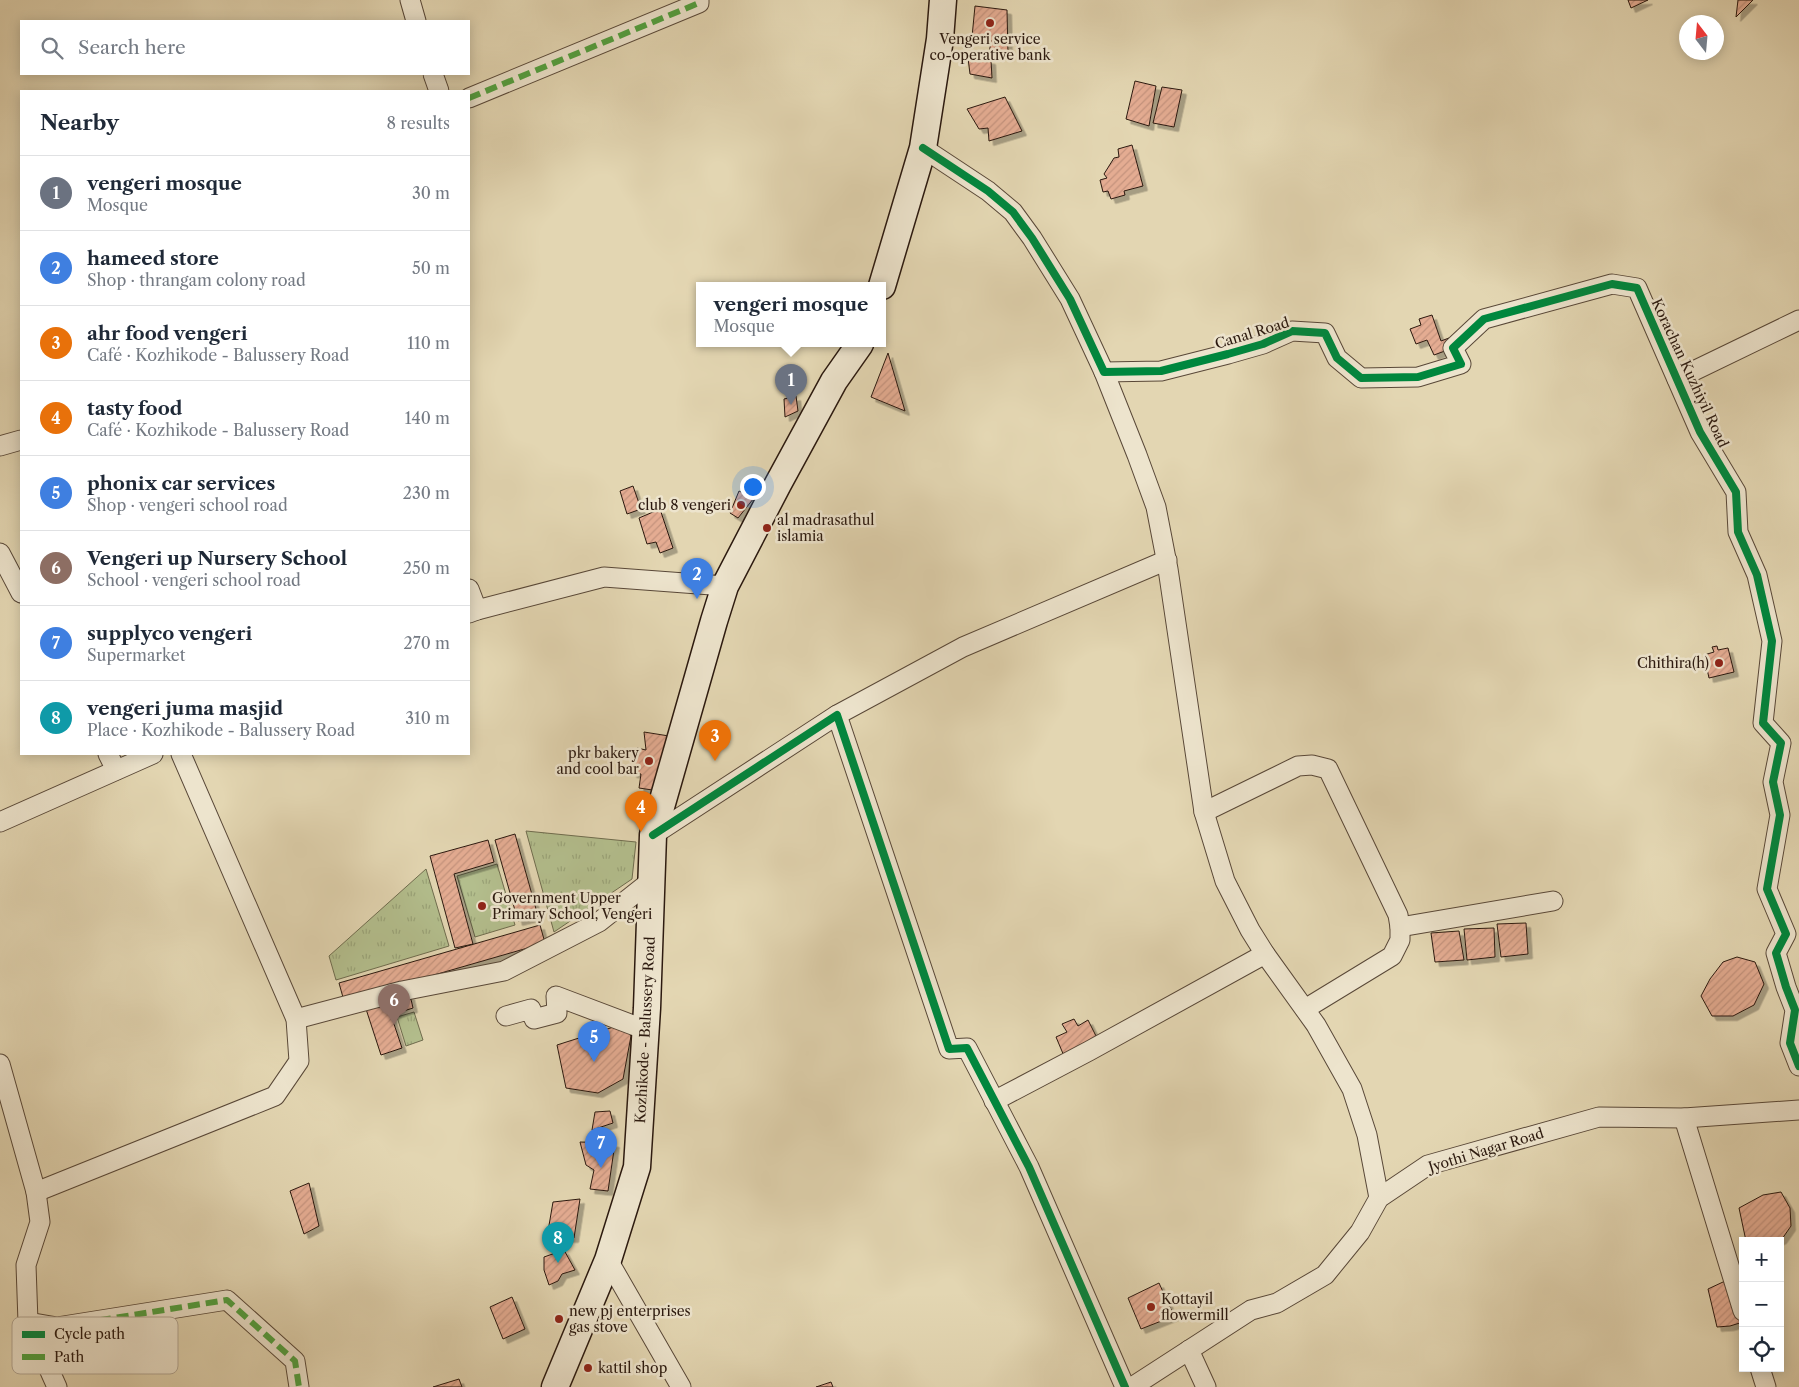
<!DOCTYPE html>
<meta charset="utf-8">
<style>
body{margin:0;font-family:"Libre Caslon Text",serif;background:#f2f2f3;color:#1f2937}
.controls{position:absolute;right:15px;bottom:15px;display:grid;overflow:hidden;border-radius:0px;box-shadow:0 2px 12px #0003}
.controls button{width:45px;height:45px;display:grid;place-items:center;padding:0;border:0;border-bottom:1px solid #e0e1e3;background:#fff;color:#1f2937;font:25px sans-serif}
.compass{position:absolute;left:1679px;top:15px;width:45px;height:45px;border-radius:50%;background:#fff;box-shadow:0 2px 12px #0003;rotate:344deg}
.you{position:absolute;left:752px;top:486px;width:18px;height:18px;margin:-12px;border:4px solid #fff;border-radius:50%;background:#1a73e8;box-shadow:0 0 0 8px #1a73e833}
.badge{display:grid;place-items:center;width:32px;height:32px;border-radius:50%;background:#8f2418;color:#fff;font-size:16px;font-weight:700}
.pin{position:absolute;translate:-50% -41px;filter:drop-shadow(0 1px 2px #0008)}
.pin::after{content:'';position:absolute;top:26px;width:18px;height:15px;background:inherit;clip-path:polygon(0 0,100% 0,50% 100%)}
.popup{position:absolute;left:696px;top:282px;width:190px;height:65px;box-sizing:border-box;display:grid;place-content:center;border-radius:0px;background:#fff;filter:drop-shadow(0 1px 4px #0005);font-size:16px;white-space:nowrap;color:#747a83}
.popup b{font-size:19px;color:#1f2937}
.popup::after{content:'';position:absolute;left:50%;top:100%;margin-left:-10px;border:10px solid transparent;border-top-color:#fff}
.list{margin:0;padding:0;list-style:none}
h2{display:flex;justify-content:space-between;align-items:center;height:65px;margin:0;padding:0 20px;font-size:21px}
h2 small{font-size:16px;font-weight:400;color:#747a83}
.list li{display:grid;grid-template-columns:32px 1fr auto;gap:15px;align-items:center;box-sizing:border-box;height:75px;padding:0 20px;border-top:1px solid #e0e1e3}
.list b{display:block;font-size:19px;white-space:nowrap}
.list p{margin:0;font-size:16px;white-space:nowrap;color:#747a83}
.list em{font-size:16px;font-style:normal;color:#747a83}
.icon{flex:none;width:28px;height:28px;fill:none;stroke:currentColor;stroke-width:2;stroke-linecap:round;stroke-linejoin:round}
.map{position:relative;flex:none;width:1799px;height:1387px;overflow:hidden}
.search{position:absolute;background:#fff;box-shadow:0 2px 12px #0003;left:20px;top:20px;width:450px;height:55px;display:flex;align-items:center;gap:12px;box-sizing:border-box;padding:0 18px;border-radius:0px;color:#747a83;font-size:19px}
.panel{position:absolute;background:#fff;box-shadow:0 2px 12px #0003;left:20px;top:90px;width:450px;height:665px;border-radius:0px}
.map>svg:first-child{display:block}
.park{fill:url(#park-tufts);stroke:#6f6c4e}
.building{fill:url(#building-hatch);stroke:#2b190f;filter:url(#shadow)}
.lines{fill:none;stroke-linecap:round;stroke-linejoin:round}
.minor-casing{stroke:#594838;stroke-width:21}
.secondary-casing{stroke:#2b190f;stroke-width:29}
.minor{stroke:#ede4cd;stroke-width:19}
.secondary{stroke:#ede4cd;stroke-width:26}
.quiet{stroke:#51a13f;stroke-width:6;stroke-dasharray:12 6;stroke-linecap:butt}
.cycleway-casing{stroke:#ede4cd;stroke-width:11}
.cycleway{stroke:#00873e;stroke-width:8}
.poi-dot{fill:#8f2418;stroke:#ede4cd;stroke-width:2}
.labels{text-anchor:middle;dominant-baseline:central;stroke-width:5;stroke-linejoin:round;paint-order:stroke}
.poi-label{font-size:14px;fill:#2b190f;stroke:#ede4cd;text-anchor:start}
.street-label{font-size:14px;fill:#2b190f;stroke:#ede4cd}
.key{fill:#ede4cd;stroke:#b3a794;stroke-width:1}
.key-label{font-size:14px;fill:#2b190f}
</style>
<div class="map">
<svg width="1799" height="1387" viewBox="0 0 1799 1387">
<defs>
<pattern id="park-tufts" width="24" height="20" patternUnits="userSpaceOnUse" patternTransform="scale(1.25)"><rect width="24" height="20" fill="#b3be8d"/><path d="M3 7l-1-3M5 7V3M7 7l1-3M15 17l-1-3M17 17v-4M19 17l1-3" fill="none" stroke="#9aa378"/></pattern>
<pattern id="building-hatch" width="6" height="6" patternUnits="userSpaceOnUse" patternTransform="scale(1.25)"><rect width="6" height="6" fill="#e4ac92"/><path d="M-1 1l2-2M0 6l6-6M5 7l2-2" fill="none" stroke="#c4937d"/></pattern>
<filter id="shadow"><feDropShadow dx="4.5" dy="4.5" stdDeviation="0" flood-color="#0004"/></filter>
</defs>
<rect width="100%" height="100%" fill="#e3d6b2"/>
<filter id="stains"><feTurbulence type="fractalNoise" baseFrequency=".004" numOctaves="4"/><feColorMatrix values="0 0 0 0 .2 0 0 0 0 .09 0 0 0 0 .02 0 0 0 .5 -.17"/></filter>
<radialGradient id="worn" r=".72"><stop offset=".6" stop-color="#630" stop-opacity="0"/><stop offset="1" stop-color="#630" stop-opacity=".3"/></radialGradient>
<g class="park">
<polygon points="526,831 636,842 632,879 554,932"/>
<polygon points="497,864 515,925 475,937 457,876"/>
<polygon points="426,869 449,946 336,980 329,956"/>
<polygon points="414,1012 423,1040 406,1046 397,1017"/>
</g>
<g class="building">
<polygon points="1628,0 1648,0 1631,8"/>
<polygon points="1738,0 1753,0 1736,17"/>
<polygon points="975,6 1007,10 1008,55 989,55 991,40 972,37"/>
<polygon points="968,58 991,60 992,78 970,74"/>
<polygon points="1135,81 1156,86 1149,126 1126,119"/>
<polygon points="1162,87 1182,90 1174,127 1153,123"/>
<polygon points="1005,97 1022,131 989,141 988,128 979,129 967,109"/>
<polygon points="1132,145 1143,186 1124,191 1125,195 1111,199 1108,191 1103,192 1100,180 1107,178 1104,174 1114,158 1119,157 1118,149"/>
<polygon points="1432,315 1441,341 1449,338 1453,348 1434,355 1427,340 1416,344 1410,329 1421,325 1419,319"/>
<polygon points="888,353 905,411 871,397"/>
<polygon points="796,396 798,411 785,417 784,399"/>
<polygon points="633,486 641,509 627,514 620,491"/>
<polygon points="739,491 754,498 738,518 730,513"/>
<polygon points="660,509 673,548 660,553 656,542 647,544 639,518"/>
<polygon points="1717,646 1718,650 1728,648 1734,672 1709,678 1704,655 1714,652 1712,647"/>
<polygon points="644,732 669,736 659,791 639,788 641,774 632,773 637,748 646,750"/>
<polygon points="515,834 538,916 518,921 495,840"/>
<polygon points="488,840 494,862 454,874 473,944 455,948 430,856"/>
<polygon points="1526,923 1528,954 1501,957 1497,924"/>
<polygon points="540,925 545,943 344,1001 339,983"/>
<polygon points="1494,928 1495,957 1467,960 1464,929"/>
<polygon points="1459,931 1464,960 1435,962 1431,933"/>
<polygon points="1737,957 1755,962 1764,984 1754,1005 1733,1016 1712,1016 1701,996 1710,979 1723,962"/>
<polygon points="410,995 413,1008 391,1015 402,1048 381,1055 366,1009"/>
<polygon points="1074,1019 1078,1026 1088,1020 1097,1038 1064,1056 1056,1037 1067,1032 1062,1024"/>
<polygon points="623,1024 631,1036 623,1079 598,1093 566,1088 557,1045"/>
<polygon points="610,1111 613,1123 592,1130 595,1112"/>
<polygon points="580,1142 615,1143 608,1191 590,1189 594,1170 586,1165"/>
<polygon points="309,1183 319,1226 304,1234 290,1191"/>
<polygon points="1781,1192 1790,1208 1791,1226 1782,1239 1778,1241 1746,1241 1739,1208 1763,1195"/>
<polygon points="580,1199 574,1238 547,1237 553,1202"/>
<polygon points="564,1250 575,1270 562,1274 558,1281 549,1285 544,1270 544,1257"/>
<polygon points="1739,1279 1743,1283 1743,1322 1730,1326 1717,1327 1708,1289 1723,1282"/>
<polygon points="1159,1283 1174,1316 1141,1329 1128,1298"/>
<polygon points="512,1297 525,1329 503,1339 490,1307"/>
<polygon points="459,1379 462,1387 433,1387"/>
<polygon points="831,1382 833,1387 816,1387"/>
</g>
<g class="lines">
<g class="minor-casing">
<g id="minor">
<polyline points="410,0 416,21"/>
<polyline points="433,74 439,91"/>
<polyline points="469,98 699,3 699,0"/>
<polyline points="923,148 988,191 1013,212 1032,238 1070,299 1104,372 1161,371 1228,354 1263,344 1292,331 1325,333 1337,358 1361,378 1418,377 1461,364 1453,348 1484,319 1612,284 1637,288 1700,432 1736,492 1738,532 1757,575 1772,641 1763,723 1781,743 1773,782 1780,815 1767,889 1786,934 1776,953 1786,987 1795,1010 1790,1043 1799,1066"/>
<polyline points="1104,372 1137,455 1156,507 1168,569 1204,812 1225,881 1250,930 1265,954 1316,1025 1352,1089 1367,1135 1379,1198"/>
<polyline points="1677,379 1799,320"/>
<polyline points="0,446 21,440"/>
<polyline points="0,553 21,593"/>
<polyline points="469,589 477,610"/>
<polyline points="469,613 477,610 604,577 725,586"/>
<polyline points="837,715 963,647 1167,560"/>
<polyline points="108,754 116,770"/>
<polyline points="1204,812 1298,766 1312,765 1328,769 1398,915 1400,927 1400,940 1392,956 1305,1009"/>
<polyline points="0,822 153,754"/>
<polyline points="653,835 837,715 949,1049 967,1048 1029,1167 1125,1387"/>
<polyline points="1400,927 1553,901"/>
<polyline points="506,1016 531,1009 534,1019 557,1013 556,996 646,1030"/>
<polyline points="296,1019 402,991 504,971 599,922 652,880"/>
<polyline points="0,1064 36,1192 40,1222 26,1265 28,1322 57,1387"/>
<polyline points="994,1101 1089,1051 1265,954"/>
<polyline points="1684,1118 1743,1311"/>
<polyline points="36,1192 275,1096 299,1061 296,1019 181,754"/>
<polyline points="608,1260 681,1387"/>
<polyline points="28,1322 57,1327 227,1300 295,1361 299,1387"/>
<polyline points="1189,1350 1206,1387"/>
<polyline points="1760,1368 1766,1387"/>
<polyline points="1132,1387 1251,1310 1277,1303 1325,1275 1360,1232 1379,1198 1428,1165 1599,1117 1684,1118 1799,1110"/>
</g>
</g>
<g class="secondary-casing">
<g id="secondary">
<polyline points="882,286 923,148 940,39 943,0"/>
<polyline points="555,1387 608,1260 637,1167 647,1008 653,835 714,621 725,586 778,484 834,381 860,344"/>
</g>
</g>
<use href="#minor" class="minor"/>
<use href="#secondary" class="secondary"/>
<g class="quiet">
<polyline points="469,98 699,3 699,0"/>
<polyline points="28,1322 57,1327 227,1300 295,1361 299,1387"/>
</g>
<g class="cycleway-casing">
<g id="cycleway">
<polyline points="923,148 988,191 1013,212 1032,238 1070,299 1104,372 1161,371 1228,354 1263,344 1292,331 1325,333 1337,358 1361,378 1418,377 1461,364 1453,348 1484,319 1612,284 1637,288 1700,432 1736,492 1738,532 1757,575 1772,641 1763,723 1781,743 1773,782 1780,815 1767,889 1786,934 1776,953 1786,987 1795,1010 1790,1043 1799,1066"/>
<polyline points="653,835 837,715 949,1049 967,1048 1029,1167 1125,1387"/>
</g>
</g>
<use href="#cycleway" class="cycleway"/>
</g>
<g class="poi-dot">
<circle cx="990" cy="23" r="5"/>
<circle cx="741" cy="505" r="5"/>
<circle cx="767" cy="528" r="5"/>
<circle cx="1719" cy="663" r="5"/>
<circle cx="649" cy="761" r="5"/>
<circle cx="482" cy="906" r="5"/>
<circle cx="1151" cy="1307" r="5"/>
<circle cx="559" cy="1319" r="5"/>
<circle cx="588" cy="1368" r="5"/>
</g>
<g class="labels">
<g class="poi-label">
<text x="990" y="39" text-anchor="middle">Vengeri service<tspan x="990" dy="16">co-operative bank</tspan></text>
<text x="731" y="505" text-anchor="end">club 8 vengeri</text>
<text x="777" y="520">al madrasathul<tspan x="777" dy="16">islamia</tspan></text>
<text x="1709" y="663" text-anchor="end">Chithira(h)</text>
<text x="639" y="753" text-anchor="end">pkr bakery<tspan x="639" dy="16">and cool bar</tspan></text>
<text x="492" y="898">Government Upper<tspan x="492" dy="16">Primary School, Vengeri</tspan></text>
<text x="1161" y="1299">Kottayil<tspan x="1161" dy="16">flowermill</tspan></text>
<text x="569" y="1311">new pj enterprises<tspan x="569" dy="16">gas stove</tspan></text>
<text x="598" y="1368">kattil shop</text>
</g>
<g class="street-label">
<text transform="translate(1252 333) rotate(-17)">Canal Road</text>
<text transform="translate(1690 373) rotate(65)">Korachan Kuzhiyil Road</text>
<text transform="translate(645 1030) rotate(-87)">Kozhikode - Balussery Road</text>
<text transform="translate(1486 1150) rotate(-17)">Jyothi Nagar Road</text>
</g>
</g>
<rect x="12" y="1317" width="166" height="57" rx="8" class="key"/>
<rect x="22" y="1331" width="23" height="7" fill="#00873e"/>
<rect x="22" y="1354" width="23" height="6" fill="#51a13f"/>
<g class="key-label">
<text x="54" y="1339">Cycle path</text>
<text x="54" y="1362">Path</text>
</g>
<rect width="100%" height="100%" filter="url(#stains)"/>
<rect width="100%" height="100%" fill="url(#worn)"/>
</svg>
<div class="controls">
<button>+</button>
<button>−</button>
<button><svg class="icon" aria-label="locate" viewBox="0 0 24 24"><circle cx="12" cy="12" r="6"/><path d="M12 2v4M12 18v4M2 12h4M18 12h4"/></svg></button>
</div>
<svg class="compass" viewBox="-18 -18 36 36"><path d="M0-13l5 13h-10z" fill="#e53935"/><path d="M0 13l5-13h-10z" fill="#747a83"/></svg>
<div class="you"></div>
<div class="pin badge" style="left:791px;top:405px;background:#6b7280">1</div>
<div class="popup"><b>vengeri mosque</b>Mosque</div>
<div class="pin badge" style="left:697px;top:599px;background:#3f7fe0">2</div>
<div class="pin badge" style="left:715px;top:761px;background:#e8710a">3</div>
<div class="pin badge" style="left:641px;top:832px;background:#e8710a">4</div>
<div class="pin badge" style="left:594px;top:1062px;background:#3f7fe0">5</div>
<div class="pin badge" style="left:394px;top:1025px;background:#8d6e63">6</div>
<div class="pin badge" style="left:601px;top:1168px;background:#3f7fe0">7</div>
<div class="pin badge" style="left:558px;top:1263px;background:#0f9aa8">8</div>
<div class="search"><svg class="icon" aria-label="search" viewBox="0 0 24 24"><circle cx="10" cy="10" r="6"/><path d="M15 15l6 6"/></svg>Search here</div>
<section class="panel">
<h2>Nearby<small>8 results</small></h2>
<ul class="list">
<li><span class="badge" style="background:#6b7280">1</span><div><b>vengeri mosque</b><p>Mosque</p></div><em>30 m</em></li>
<li><span class="badge" style="background:#3f7fe0">2</span><div><b>hameed store</b><p>Shop · thrangam colony road</p></div><em>50 m</em></li>
<li><span class="badge" style="background:#e8710a">3</span><div><b>ahr food vengeri</b><p>Café · Kozhikode - Balussery Road</p></div><em>110 m</em></li>
<li><span class="badge" style="background:#e8710a">4</span><div><b>tasty food</b><p>Café · Kozhikode - Balussery Road</p></div><em>140 m</em></li>
<li><span class="badge" style="background:#3f7fe0">5</span><div><b>phonix car services</b><p>Shop · vengeri school road</p></div><em>230 m</em></li>
<li><span class="badge" style="background:#8d6e63">6</span><div><b>Vengeri up Nursery School</b><p>School · vengeri school road</p></div><em>250 m</em></li>
<li><span class="badge" style="background:#3f7fe0">7</span><div><b>supplyco vengeri</b><p>Supermarket</p></div><em>270 m</em></li>
<li><span class="badge" style="background:#0f9aa8">8</span><div><b>vengeri juma masjid</b><p>Place · Kozhikode - Balussery Road</p></div><em>310 m</em></li>
</ul>
</section>
</div>
